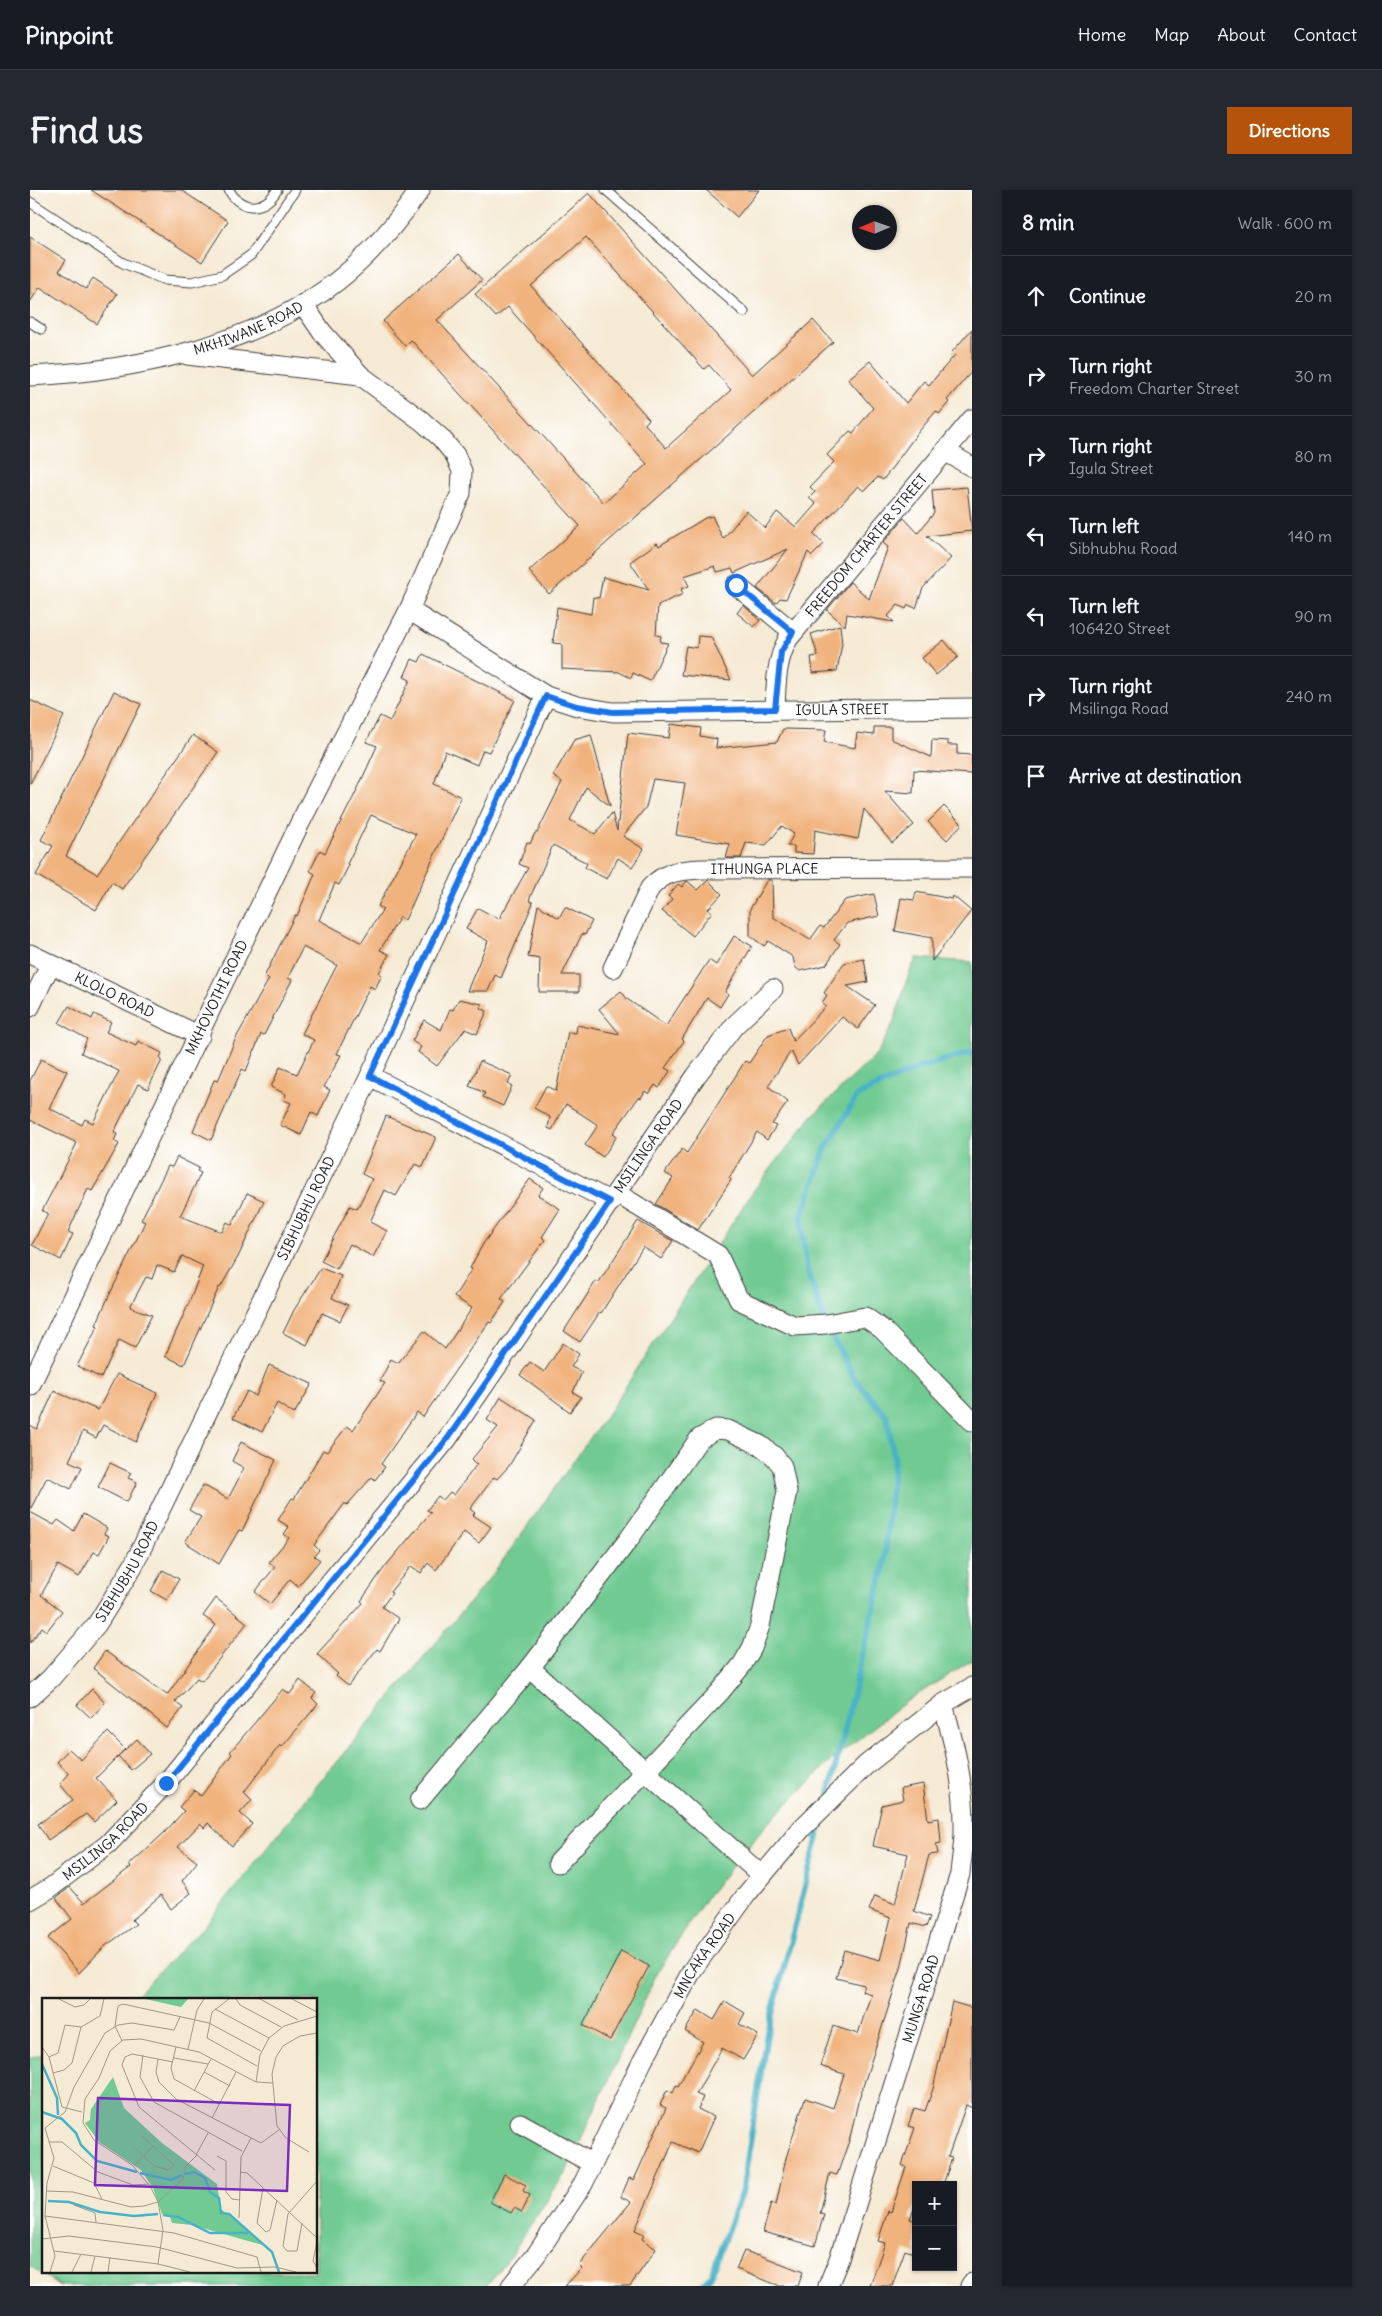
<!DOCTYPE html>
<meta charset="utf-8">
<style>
body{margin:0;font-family:Delius,sans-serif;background:#242831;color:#f1f3f6}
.controls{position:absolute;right:15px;bottom:15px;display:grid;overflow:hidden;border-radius:0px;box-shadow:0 1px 4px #0004}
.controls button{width:45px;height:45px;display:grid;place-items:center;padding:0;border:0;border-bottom:1px solid #363941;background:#171b24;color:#f1f3f6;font:25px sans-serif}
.compass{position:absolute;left:822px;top:15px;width:45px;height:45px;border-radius:50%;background:#171b24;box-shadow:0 1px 4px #0004;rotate:268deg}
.stop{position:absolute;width:15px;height:15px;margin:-11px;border:4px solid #1a73e8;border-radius:50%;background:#fff}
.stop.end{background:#1a73e8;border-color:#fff;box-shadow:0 1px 5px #0008}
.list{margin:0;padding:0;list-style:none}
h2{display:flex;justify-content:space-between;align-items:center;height:65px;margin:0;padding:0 20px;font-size:21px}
h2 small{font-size:16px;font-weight:400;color:#9ea1a6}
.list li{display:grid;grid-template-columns:32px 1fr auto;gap:15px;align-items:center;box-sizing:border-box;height:80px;padding:0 20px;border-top:1px solid #363941}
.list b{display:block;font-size:19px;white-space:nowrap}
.list p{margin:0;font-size:16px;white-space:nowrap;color:#9ea1a6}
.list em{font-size:16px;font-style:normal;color:#9ea1a6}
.icon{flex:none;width:28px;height:28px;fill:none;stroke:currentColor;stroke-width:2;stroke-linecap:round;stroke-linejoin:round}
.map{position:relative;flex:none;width:942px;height:2096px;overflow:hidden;border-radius:0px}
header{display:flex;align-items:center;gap:30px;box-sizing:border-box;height:70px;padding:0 25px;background:#171b24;border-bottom:1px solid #363941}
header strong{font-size:24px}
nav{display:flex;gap:28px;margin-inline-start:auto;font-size:18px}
.intro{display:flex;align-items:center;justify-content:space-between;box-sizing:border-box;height:120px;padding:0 30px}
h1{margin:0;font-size:35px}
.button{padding:12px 22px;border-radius:0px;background:#b45309;color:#fff;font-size:18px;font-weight:700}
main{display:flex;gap:30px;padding:0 30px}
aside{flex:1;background:#171b24;border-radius:0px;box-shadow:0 1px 4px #0004}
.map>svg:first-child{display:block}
.green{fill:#70ca91;stroke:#467356}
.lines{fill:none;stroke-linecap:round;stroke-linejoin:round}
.stream{stroke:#49b2c8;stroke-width:6}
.building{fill:#f1b37e;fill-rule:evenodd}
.lane-casing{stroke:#3d3b38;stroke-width:11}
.street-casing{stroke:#3d3b38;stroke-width:21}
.lane{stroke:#fff;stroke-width:9}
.street{stroke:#fff;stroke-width:19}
.route{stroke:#1a73e8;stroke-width:6}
.labels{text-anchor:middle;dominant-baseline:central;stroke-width:4;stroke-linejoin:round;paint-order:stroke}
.street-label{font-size:14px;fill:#1c1c1c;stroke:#fff}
.inset-river{fill:none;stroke:#49b2c8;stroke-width:2.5}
.inset-road{fill:none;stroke:#9e988a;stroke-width:1}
.view{fill:#7b2cbf;fill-opacity:0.15;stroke:#7b2cbf;stroke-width:2.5}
.inset-edge{fill:none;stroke:#1c1c1c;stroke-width:2.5}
</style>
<header>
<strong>Pinpoint</strong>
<nav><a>Home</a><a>Map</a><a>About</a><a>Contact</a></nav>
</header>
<div class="intro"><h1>Find us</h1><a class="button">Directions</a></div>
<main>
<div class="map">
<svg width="942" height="2096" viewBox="0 0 942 2096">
<rect width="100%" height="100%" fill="#fff"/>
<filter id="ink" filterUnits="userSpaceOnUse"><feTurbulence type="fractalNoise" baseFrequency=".02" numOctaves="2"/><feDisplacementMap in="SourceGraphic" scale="10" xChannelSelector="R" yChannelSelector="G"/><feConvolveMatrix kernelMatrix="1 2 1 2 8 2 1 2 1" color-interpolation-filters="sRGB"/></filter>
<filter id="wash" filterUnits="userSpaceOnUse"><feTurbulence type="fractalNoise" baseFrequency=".0096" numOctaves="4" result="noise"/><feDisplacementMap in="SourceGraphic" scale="20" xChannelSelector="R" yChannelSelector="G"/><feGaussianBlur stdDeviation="1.12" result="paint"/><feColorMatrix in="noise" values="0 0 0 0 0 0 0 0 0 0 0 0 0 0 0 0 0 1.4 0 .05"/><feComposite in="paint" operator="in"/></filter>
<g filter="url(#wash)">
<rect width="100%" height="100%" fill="#f5ead4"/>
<polygon class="green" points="886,768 942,772 942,1470 877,1511 804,1568 738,1633 678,1705 627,1783 536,1982 476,2072 456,2096 30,2096 0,2076 0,1869 14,1864 14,2082 286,2082 286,1810 101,1810 175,1735 293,1588 463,1384 581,1219 721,1004 783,925 847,864 864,832 878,786"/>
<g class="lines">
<g class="stream">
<polyline points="799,1603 854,1377 864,1268 857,1227 824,1188 794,1130 777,1080 771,1029 795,959 828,905 888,878 942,862"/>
<polyline points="672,2096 681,2085 713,1998 737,1843 794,1623"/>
</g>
</g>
<g id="blocks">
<g class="building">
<polygon points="61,0 151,0 198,31 172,72"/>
<polygon points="676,0 729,0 707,27"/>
<path d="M559,3L722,185L783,130L803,152L519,404L499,381L550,336L381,150L375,156L353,131L429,64L452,90L407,130L574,313L617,274L478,117L466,127L445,104ZM556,47L674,179L679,175L701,200L636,258L615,234L619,229L501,96Z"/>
<polygon points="0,47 36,70 29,81 56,99 63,88 87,104 67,134 10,97 0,112"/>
<polygon points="942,139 942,181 917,210 919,212 909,224 906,221 886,245 853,290 848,287 834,301 828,296 783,344 794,354 782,366 778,362 756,409 750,408 746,413 727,398 758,359 704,383 702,378 687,382 685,376 654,386 659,396 651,399 653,404 628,415 626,445 631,446 630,452 638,453 620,491 603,483 601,488 589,482 532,479 532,454 523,453 527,417 561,424 563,407 569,408 573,387 619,400 600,372 627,353 629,356 675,328 682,326 693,349 716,321 735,338 747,322 766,337 786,314 779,308 785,302 780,297 804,272 797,265 820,241 823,243 843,218 818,189 840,171 876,213 894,191 899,195 925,165 922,162"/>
<polygon points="937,297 942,341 897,346 921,368 893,398 886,418 878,415 876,419 868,415 858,426 864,432 817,424 815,436 797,420 820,392 839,409 858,357 853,353 874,328 888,343 904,323 902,300"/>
<polygon points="713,415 730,430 724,437 707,423"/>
<polygon points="810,435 812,454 807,481 783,483 781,467 788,466 781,444"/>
<polygon points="668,446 681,447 701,490 651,485 656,456 667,458"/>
<polygon points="914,450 928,467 906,485 892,468"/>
<path d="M393,464L485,510L459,562L453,560L447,575L415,561L404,594L431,607L375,730L370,727L350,760L359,764L349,783L352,785L345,799L340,796L311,855L307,864L311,865L294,897L300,900L288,926L281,922L271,945L250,935L261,913L254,910L256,904L241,897L250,877L267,884L284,850L272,844L307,775L273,757L258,788L262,790L234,845L231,844L216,881L212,879L181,950L163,941L184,890L188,891L205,850L239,789L234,787L265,725L267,726L285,684L280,681L290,660L295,663L328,598L347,556L336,552L350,526L360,531L380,490L374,487L382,469L389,472ZM341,625L386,644L348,716L353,719L332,752H330L289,730L305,693L309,695L319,675L317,674Z"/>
<polygon points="84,501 111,514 36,666 67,684 163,545 188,562 92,699 82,692 66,720 6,685 23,656 11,650"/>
<polygon points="0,510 34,526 0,594"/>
<polygon points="641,534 671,538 670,546 687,549 686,558 747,552 753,539 796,540 794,552 825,558 827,543 844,545 844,537 861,537 861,549 901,567 902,550 918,551 918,555 927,555 927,564 942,565 941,584 884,580 883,603 855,601 884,635 862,653 834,619 828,649 785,640 783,664 764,663 764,656 757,656 764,644 752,636 736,655 716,653 711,668 696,668 700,654 646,645 655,593 623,589 616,617 593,646 614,659 602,677 588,668 577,689 555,678 557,673 523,655 499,710 503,713 471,788 465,785 458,801 437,801 458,751 436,739 448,718 469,729 498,678 489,674 497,652 500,654 505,643 507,643 532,592 523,586 544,550 561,545 580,616 556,597 540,630 565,644 582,623 587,641 598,543 639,548"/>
<polygon points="914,616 932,634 917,650 898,632"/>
<polygon points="678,690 692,704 678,719 682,722 663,746 632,721 642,709 638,706 648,694 652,697 657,691 668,700"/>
<polygon points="737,690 742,690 743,727 780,750 790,736 794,738 815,710 844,704 849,726 817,733 804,750 810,754 796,775 770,781 765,777 763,767 738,751 734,756 720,746 720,719"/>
<polygon points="886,702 922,709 923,706 941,721 902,771 902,748 865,741 871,708 884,710"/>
<polygon points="508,715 529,728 535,717 562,731 555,745 552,744 532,785 549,785 549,802 509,802 510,769 498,767"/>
<polygon points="704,746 722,756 695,802 698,804 690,817 677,808 652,849 654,851 635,878 640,881 629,898 625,895 619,904 615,901 611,908 609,907 583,943 587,946 573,967 555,955 568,935 536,914 522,940 518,938 520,927 504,918 516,896 526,901 538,842 546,843 547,835 590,844 569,819 591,801 597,809 636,836 679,770 686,775"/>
<polygon points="834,769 838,792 817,796 845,815 828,839 812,827 768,875 761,861 738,896 758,912 742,934 746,936 737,950 727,942 699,988 701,990 668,1040 626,1014 643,988 635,983 652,959 657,963 715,871 719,873 738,845 758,838 763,851 796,816 792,813 797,805 794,803 814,773"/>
<polygon points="429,809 452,814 450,818 457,821 447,844 435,839 407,876 388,862 391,857 382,851 394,830 411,840 420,819 423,820"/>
<polygon points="39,816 62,829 64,824 81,832 76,842 106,856 108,851 132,863 130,868 132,870 118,899 108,894 84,942 87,944 84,951 89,954 62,1001 58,999 38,1042 43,1044 31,1070 2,1055 18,1023 12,1021 46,955 45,952 0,930 0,891 11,869 37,881 19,918 52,935 55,929 63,933 89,881 51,863 57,849 29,833"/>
<polygon points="450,871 482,885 478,894 482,896 473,916 453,907 455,903 439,896"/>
<polygon points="356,926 406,947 393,977 385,974 366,1006 355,1000 340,1032 357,1041 343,1067 320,1054 307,1079 291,1071 320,1016 327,1019 342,989 332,984"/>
<polygon points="147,967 169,978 167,981 171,983 150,1026 192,1042 197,1032 202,1035 217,1003 234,1011 208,1067 190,1098 189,1097 154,1175 135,1166 159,1113 173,1076 152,1066 144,1082 127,1075 122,1089 116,1087 100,1117 122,1125 105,1158 89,1150 71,1188 47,1176 68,1136 66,1135 77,1110 115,1032 111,1030 138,976 142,977"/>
<polygon points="500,989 513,998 508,1005 530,1019 512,1047 515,1050 471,1109 475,1112 461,1133 459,1132 393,1227 387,1222 351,1274 355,1277 345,1290 342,1287 317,1315 315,1313 284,1355 289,1360 284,1366 290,1370 268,1396 260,1389 240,1414 225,1402 245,1377 239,1372 259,1348 254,1344 259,1337 248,1330 262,1308 264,1309 293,1260 297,1262 317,1236 323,1240 355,1193 350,1191 361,1169 368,1173 394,1141 415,1159 442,1118 424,1107 442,1079 440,1078 453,1054"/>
<polygon points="608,1031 643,1051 631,1069 613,1057 571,1123 570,1122 550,1152 534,1141 566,1091 569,1092"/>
<polygon points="291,1078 311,1086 302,1108 318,1115 310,1131 292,1123 277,1155 253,1143 264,1120"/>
<polygon points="533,1153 549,1164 541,1177 552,1182 543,1202 551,1207 540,1222 490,1185 500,1172 514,1182"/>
<polygon points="239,1175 282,1194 264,1224 247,1213 232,1242 203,1228 217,1201 226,1206"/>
<polygon points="87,1184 127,1203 106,1252 73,1235 66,1248 53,1241 39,1271 52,1277 41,1299 17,1287 0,1320 0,1235 7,1239 24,1201 68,1220"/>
<polygon points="471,1207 506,1230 479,1276 467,1289 464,1287 440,1319 445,1323 443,1325 461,1337 449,1353 434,1342 406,1380 398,1373 391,1383 381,1376 360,1402 362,1403 352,1417 369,1429 350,1461 347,1459 318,1496 306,1486 308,1484 287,1464 333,1413 331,1411 354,1378 401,1322 397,1320 408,1306 413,1310 420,1302 424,1305 447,1274 442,1269 468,1237 457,1230"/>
<polygon points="211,1252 246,1270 212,1341 209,1340 189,1374 155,1352 171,1327 159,1320 173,1295 198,1309 214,1278 202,1271"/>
<polygon points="80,1273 101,1283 98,1288 107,1292 97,1312 68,1297"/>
<polygon points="0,1322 24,1335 28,1330 44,1341 53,1324 77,1338 74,1344 79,1346 69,1364 64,1362 49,1387 28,1375 11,1405 32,1421 17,1441 12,1437 0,1453"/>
<polygon points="133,1380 149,1389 137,1410 121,1401"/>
<polygon points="186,1408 217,1433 172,1491 167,1488 145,1512 153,1518 137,1538 63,1478 75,1461 137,1505 186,1435 173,1426"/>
<polygon points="270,1490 286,1503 282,1508 288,1514 252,1557 250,1555 214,1602 222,1610 210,1623 222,1634 202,1656 178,1633 174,1638 170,1634 148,1657 167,1672 152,1691 161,1703 141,1719 131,1705 102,1730 106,1734 74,1757 49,1783 18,1748 42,1729 26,1708 40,1697 54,1713 101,1677 99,1675 134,1643 154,1621 149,1617 164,1600 171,1606 202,1564 200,1562 253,1499 260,1504"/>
<polygon points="62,1499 75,1513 61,1528 47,1515"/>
<polygon points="78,1542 95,1559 66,1588 87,1610 64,1632 56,1624 18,1650 8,1634 43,1610 30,1594 38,1585 38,1582 27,1572 39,1559 51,1570"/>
<polygon points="107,1549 120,1564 101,1580 88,1566"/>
<polygon points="893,1594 898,1630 909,1628 911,1653 906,1654 908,1664 899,1665 884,1721 900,1727 896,1737 881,1733 871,1778 828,1912 820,1948 807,1985 800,1983 790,2023 794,2024 785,2056 733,2042 741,2013 746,2015 756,1968 775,1908 803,1918 814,1884 790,1876 803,1836 828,1844 841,1804 832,1801 834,1795 806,1788 814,1760 850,1770 861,1728 839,1720 845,1706 865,1714 878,1664 843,1656 852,1615 873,1610 871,1598"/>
<polygon points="591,1761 619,1776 580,1850 553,1835"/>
<polygon points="695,1811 715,1823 709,1834 728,1845 713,1870 692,1858 666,1904 673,1907 668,1919 684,1927 668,1963 643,1952 605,2040 614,2044 612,2049 626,2059 600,2096 535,2096 552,2078 549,2075 601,2012 591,2007 599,1988 604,1990 636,1918 630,1915 637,1900 643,1903 646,1895 648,1896 673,1852 655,1841 668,1820 684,1830"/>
<polygon points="922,1812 942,1818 942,1918 936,1915 918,1967 922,1968 913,1995 886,1995 886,2013 880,2029 886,2031 886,2064 875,2060 862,2096 840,2096 855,2053 848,2051 858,2021 861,2022 876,1977 872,1975 885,1938 878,1936 884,1918 895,1921 903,1899"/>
<polygon points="474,1984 496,1995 493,2001 500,2005 492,2022 484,2018 481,2023 460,2012"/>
<polygon points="714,2061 727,2065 727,2064 773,2082 768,2096 750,2096 706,2079"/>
</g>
</g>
</g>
<g filter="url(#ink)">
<use href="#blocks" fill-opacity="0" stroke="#3d3b38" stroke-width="1"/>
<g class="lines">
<g class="lane-casing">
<g id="lane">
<path d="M199,0C211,22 235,21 247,0"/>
<polyline points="576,0 714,122"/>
<polyline points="0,12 93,73 135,90 162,92 192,85 221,65 265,0"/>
<polyline points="0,132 11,139"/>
</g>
</g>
<g class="street-casing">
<g id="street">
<polyline points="157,165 330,185"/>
<path id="s1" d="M0,186C107,181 234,154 317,83C345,59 369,30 390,0"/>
<polyline points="915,261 942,277"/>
<polyline points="706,395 763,442"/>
<path id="s2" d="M379,420L516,506L547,516L583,522L942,518"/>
<path id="s3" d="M745,519C746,494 746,471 758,449L942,229"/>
<path id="s4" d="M0,764L170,846"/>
<path id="s5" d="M583,778L620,698C635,681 651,680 672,679L942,678"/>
<polyline points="0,817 20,775"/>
<polyline points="340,886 581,1012"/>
<polyline points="586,1003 688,1065 709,1110 765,1136 796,1134 835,1127 852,1139 942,1231"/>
<path id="s6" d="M0,1196L269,635L379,420L431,303L432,281L425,265L411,248L392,231L330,185L292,142L273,114"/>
<polyline points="500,1478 731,1685"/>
<path id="s7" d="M0,1507L21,1488L67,1434L103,1376L340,886L516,506"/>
<polyline points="390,1610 500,1478 599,1349 669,1249 686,1239 698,1240 730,1255 744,1266 752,1276 757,1301 730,1436 722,1458 712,1475 690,1502 528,1673"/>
<path id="s8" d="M0,1710L20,1698L78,1654L136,1593L418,1248L666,886L704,836L743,799"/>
<polyline points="490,1933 563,1974"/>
<path id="s9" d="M481,2096L506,2065L553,1994L612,1872L663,1779L716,1705L772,1638L836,1575L913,1514L942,1497"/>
<path id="s10" d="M798,2096L809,2069L930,1684C931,1671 934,1656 934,1642C935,1598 925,1556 913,1514"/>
<polyline points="940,2096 942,2093"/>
</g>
</g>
<use href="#lane" class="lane"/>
<use href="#street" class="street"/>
</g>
</g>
<g class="lines" filter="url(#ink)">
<polyline class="route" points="136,1593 418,1248 580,1012 340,886 516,506 547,516 583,522 745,519 751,462 763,442 706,395"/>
</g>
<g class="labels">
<g class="street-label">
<text stroke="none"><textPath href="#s1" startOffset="225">MKHIWANE ROAD</textPath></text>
<text stroke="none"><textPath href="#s3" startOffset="194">FREEDOM CHARTER STREET</textPath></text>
<text stroke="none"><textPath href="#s2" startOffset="460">IGULA STREET</textPath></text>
<text stroke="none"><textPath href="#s5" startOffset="208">ITHUNGA PLACE</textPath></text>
<text stroke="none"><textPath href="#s4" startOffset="94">KLOLO ROAD</textPath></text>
<text stroke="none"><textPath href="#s6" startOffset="431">MKHOVOTHI ROAD</textPath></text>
<text stroke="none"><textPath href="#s8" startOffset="980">MSILINGA ROAD</textPath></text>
<text stroke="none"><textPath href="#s7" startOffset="565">SIBHUBHU ROAD</textPath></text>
<text stroke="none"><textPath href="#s7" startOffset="160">SIBHUBHU ROAD</textPath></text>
<text stroke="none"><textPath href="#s8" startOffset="96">MSILINGA ROAD</textPath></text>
<text stroke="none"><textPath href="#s9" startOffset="384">MNCAKA ROAD</textPath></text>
<text stroke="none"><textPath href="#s10" startOffset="302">MUNGA ROAD</textPath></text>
</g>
</g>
<g transform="translate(12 1808)">
<rect width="275" height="275" fill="#f5ead4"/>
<path d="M103,1H146L139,9ZM71,79L82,110L120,145L175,186L179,211L224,248L150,227L130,225L128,219L120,216L111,190L99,172L57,144L43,125L48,122L49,111Z" fill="#70ca91"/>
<path class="inset-river" d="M0,66L15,100L16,117M0,114L20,121M19,120L34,135L39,147L55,163L95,174M98,175L129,182L140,177M143,176L152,174L163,180L168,194L177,200L179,215L187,216L230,254L237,274M6,203L27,204L58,214L92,218L116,216M121,217L136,219L168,235H206"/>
<path class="inset-road" d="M17,1L33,9L42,7L48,1M187,1L170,14L165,40L215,68M194,1L198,7L239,29M218,1L256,22M250,1L275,14M173,11L227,40M80,43L73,28L76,8L81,6L167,25L219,53M0,49L7,59L20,109L40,114M134,49L129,70L132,81L177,106M146,51L155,12L162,1M101,57L98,79L112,104L200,153M7,59L16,55L23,27L39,29M132,60L166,66M116,61L114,74L117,84L134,101L219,145L237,132M131,64L90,56L83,59L80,67L97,109L173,172M162,74L188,88M11,75L22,72L30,65L39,29L58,18L62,1M214,84L218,57L227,40L242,28L275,18M152,93L169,61M170,120L194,74M7,144H20L56,174L91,187L107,186M93,150L112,168L127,172L132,167L100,138M267,154L244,140L235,128L230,76L234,59L241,48L258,38L275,35M154,157L166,135M175,158L184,163V194L190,201L198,202M11,168L52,185L60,201M92,168L111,148M198,174L205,175L275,240M221,190L215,225L224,234L228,232L235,202M5,193L31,194L89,209L102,208L116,204L141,181L144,168L155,157M32,207L53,215L54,224M3,218L132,235L215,259L219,274M197,220L199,159L209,140M260,225L255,253H245L241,248L246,216L275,183M0,241L27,238L115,249L195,270L233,269L254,274M275,244L271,263L275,270M12,253L116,266L148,274M116,266L121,232L116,204L108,188L90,167L52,142L41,125L43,101L57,80L68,53L81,42L99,41L157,54L214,84L231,85M8,274L13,258L3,218L5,185L12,160L3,130L23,114L32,89L63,35L76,27L90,25L132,32L138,19M30,274L39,256M49,274L53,258M66,274L68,259"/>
<path class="view" d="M56,100L248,107L245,193L53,187Z"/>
<rect width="275" height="275" class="inset-edge"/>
</g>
</svg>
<div class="controls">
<button>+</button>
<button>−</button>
</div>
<svg class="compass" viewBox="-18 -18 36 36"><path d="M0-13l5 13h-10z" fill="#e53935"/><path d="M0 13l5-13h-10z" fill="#9ea1a6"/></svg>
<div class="stop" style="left:706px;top:395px"></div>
<div class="stop end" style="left:136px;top:1593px"></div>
</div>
<aside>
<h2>8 min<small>Walk · 600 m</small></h2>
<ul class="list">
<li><svg class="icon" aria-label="ahead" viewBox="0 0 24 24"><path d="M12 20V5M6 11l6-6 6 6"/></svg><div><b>Continue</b></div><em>20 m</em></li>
<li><svg class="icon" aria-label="right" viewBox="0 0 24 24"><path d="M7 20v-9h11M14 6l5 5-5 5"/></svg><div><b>Turn right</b><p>Freedom Charter Street</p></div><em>30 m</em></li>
<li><svg class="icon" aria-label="right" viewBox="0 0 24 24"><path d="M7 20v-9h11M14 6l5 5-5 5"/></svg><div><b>Turn right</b><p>Igula Street</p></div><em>80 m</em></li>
<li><svg class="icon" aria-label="left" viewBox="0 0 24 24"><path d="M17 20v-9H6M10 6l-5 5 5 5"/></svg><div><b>Turn left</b><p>Sibhubhu Road</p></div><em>140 m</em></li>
<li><svg class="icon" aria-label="left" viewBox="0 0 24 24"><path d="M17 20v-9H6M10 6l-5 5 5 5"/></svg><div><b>Turn left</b><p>106420 Street</p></div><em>90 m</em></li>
<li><svg class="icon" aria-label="right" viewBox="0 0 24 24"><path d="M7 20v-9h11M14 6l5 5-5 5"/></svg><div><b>Turn right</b><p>Msilinga Road</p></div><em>240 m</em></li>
<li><svg class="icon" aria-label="arrive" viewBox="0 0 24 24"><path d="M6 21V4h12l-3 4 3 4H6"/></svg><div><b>Arrive at destination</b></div></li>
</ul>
</aside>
</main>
